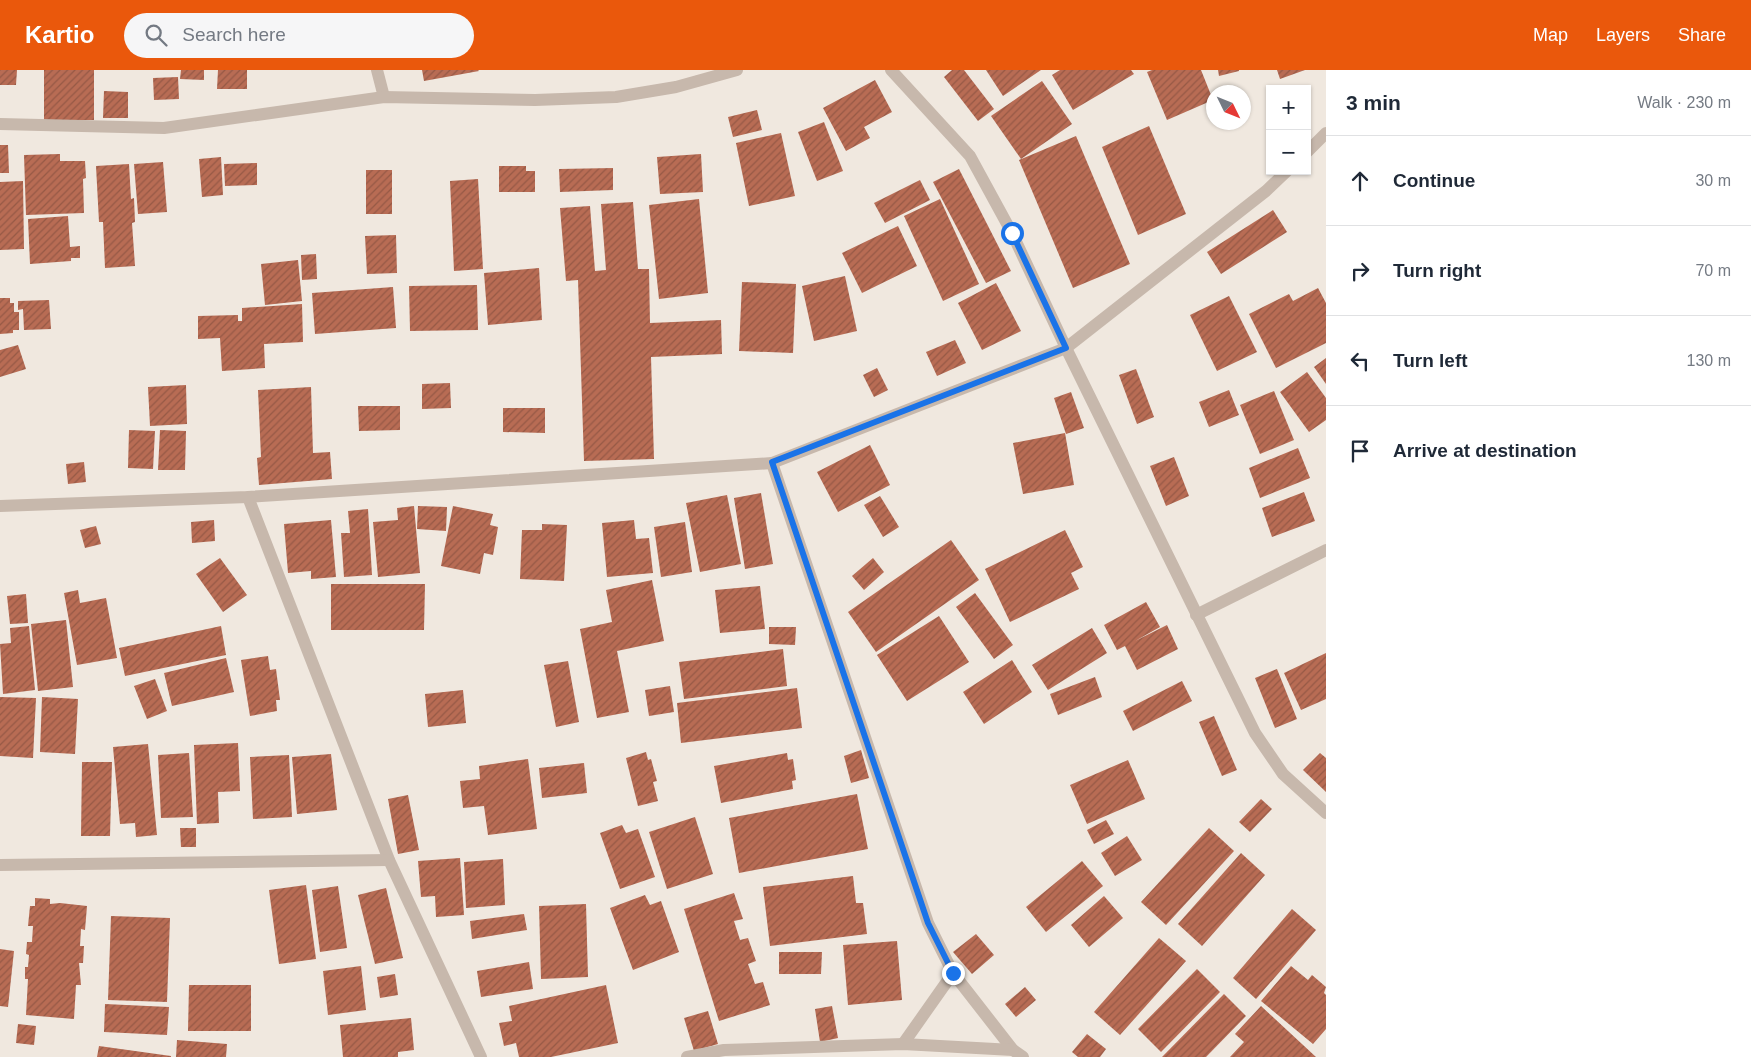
<!DOCTYPE html>
<meta charset="utf-8">
<style>
body{margin:0;font-family:Arial,sans-serif;background:#f6f6f7;color:#1f2937}
.controls{position:absolute;right:15px;top:15px;display:grid;overflow:hidden;border-radius:0px;box-shadow:0 1px 4px #0004}
.controls button{width:45px;height:45px;display:grid;place-items:center;padding:0;border:0;border-bottom:1px solid #e0e1e3;background:#fff;color:#1f2937;font:25px sans-serif}
.compass{position:absolute;left:1206px;top:15px;width:45px;height:45px;border-radius:50%;background:#fff;box-shadow:0 1px 4px #0004;rotate:133deg}
.stop{position:absolute;width:15px;height:15px;margin:-11px;border:4px solid #1a73e8;border-radius:50%;background:#fff}
.stop.end{background:#1a73e8;border-color:#fff;box-shadow:0 1px 5px #0008}
.list{margin:0;padding:0;list-style:none}
h2{display:flex;justify-content:space-between;align-items:center;height:65px;margin:0;padding:0 20px;font-size:21px}
h2 small{font-size:16px;font-weight:400;color:#747a83}
.list li{display:grid;grid-template-columns:32px 1fr auto;gap:15px;align-items:center;box-sizing:border-box;height:90px;padding:0 20px;border-top:1px solid #e0e1e3}
.list b{display:block;font-size:19px;white-space:nowrap}
.list em{font-size:16px;font-style:normal;color:#747a83}
.icon{flex:none;width:28px;height:28px;fill:none;stroke:currentColor;stroke-width:2;stroke-linecap:round;stroke-linejoin:round}
.map{position:relative;flex:none;width:1326px;height:987px;overflow:hidden}
header{display:flex;align-items:center;gap:30px;box-sizing:border-box;height:70px;padding:0 25px;background:#ea580c;color:#fff}
header strong{font-size:24px}
nav{display:flex;gap:28px;margin-inline-start:auto;font-size:18px}
.search{width:350px;height:45px;background:#f6f6f7;display:flex;align-items:center;gap:12px;box-sizing:border-box;padding:0 18px;border-radius:28px;color:#747a83;font-size:19px}
main{display:flex}
aside{flex:1;background:#fff}
.map>svg:first-child{display:block}
.building{fill:url(#building-hatch)}
.lines{fill:none;stroke-linecap:round;stroke-linejoin:round}
.minor{stroke:#c7b8ac;stroke-width:12}
.route{stroke:#1a73e8;stroke-width:6}
</style>
<header>
<strong>Kartio</strong>
<div class="search"><svg class="icon" aria-label="search" viewBox="0 0 24 24"><circle cx="10" cy="10" r="6"/><path d="M15 15l6 6"/></svg>Search here</div>
<nav><a>Map</a><a>Layers</a><a>Share</a></nav>
</header>
<main>
<div class="map">
<svg width="1326" height="987" viewBox="0 0 1326 987">
<defs>
<pattern id="building-hatch" width="6" height="6" patternUnits="userSpaceOnUse" patternTransform="scale(1.25)"><rect width="6" height="6" fill="#b86c54"/><path d="M-1 1l2-2M0 6l6-6M5 7l2-2" fill="none" stroke="#965946"/></pattern>
</defs>
<rect width="100%" height="100%" fill="#f0e8df"/>
<g class="building">
<polygon points="0,0 17,0 16,15 0,15"/>
<rect x="44" y="0" width="50" height="50"/>
<polygon points="181,0 204,0 204,10 180,9"/>
<polygon points="218,0 247,0 247,19 217,19"/>
<polygon points="422,0 478,0 479,1 424,11"/>
<polygon points="952,0 964,0 994,39 978,51 944,7"/>
<polygon points="986,0 1041,0 1003,26"/>
<polygon points="1060,0 1131,0 1134,4 1073,40 1052,5"/>
<polygon points="1152,0 1201,0 1213,30 1167,50 1147,2"/>
<polygon points="1218,0 1239,0 1239,1 1219,6"/>
<polygon points="1277,0 1305,0 1280,9"/>
<polygon points="178,7 179,29 154,30 153,8"/>
<polygon points="875,10 892,42 864,57 870,68 846,81 823,38"/>
<polygon points="1042,11 1072,54 1021,89 991,46"/>
<polygon points="104,21 128,22 128,48 103,48"/>
<polygon points="757,40 762,60 733,67 728,47"/>
<polygon points="824,52 843,101 817,111 798,62"/>
<polygon points="1149,56 1186,144 1138,165 1102,77"/>
<polygon points="781,63 795,126 749,136 736,73"/>
<polygon points="1076,66 1130,194 1073,218 1019,90"/>
<polygon points="0,75 8,75 9,103 0,103"/>
<polygon points="60,84 60,91 85,91 86,108 83,109 84,143 26,145 24,85"/>
<polygon points="701,84 703,122 660,124 657,87"/>
<polygon points="221,87 223,125 202,127 199,89"/>
<polygon points="163,92 167,142 138,144 134,94"/>
<polygon points="257,93 257,115 225,116 224,94"/>
<polygon points="129,94 131,129 134,128 135,152 132,153 135,196 105,198 103,152 99,152 96,96"/>
<polygon points="499,96 526,96 526,101 535,101 535,122 499,122"/>
<polygon points="613,98 613,120 560,122 559,99"/>
<polygon points="959,99 1011,201 986,213 933,112"/>
<rect x="366" y="100" width="26" height="44"/>
<polygon points="478,109 483,199 454,201 450,111"/>
<polygon points="920,110 930,130 885,153 874,133"/>
<polygon points="23,111 24,179 0,180 0,112"/>
<polygon points="699,129 708,223 659,229 649,135"/>
<polygon points="940,129 979,214 943,231 904,146"/>
<polygon points="633,132 638,199 649,199 650,253 721,250 722,284 651,287 654,389 584,391 578,210 566,211 560,138 590,136 595,201 606,200 601,134"/>
<polygon points="1273,140 1287,162 1221,204 1207,182"/>
<polygon points="68,146 70,177 80,176 80,188 71,188 71,191 30,194 28,149"/>
<polygon points="898,156 917,196 862,223 842,183"/>
<polygon points="396,165 397,203 367,204 365,166"/>
<polygon points="316,184 317,209 302,210 301,185"/>
<polygon points="298,190 302,231 265,235 261,194"/>
<polygon points="539,198 542,250 488,255 484,203"/>
<polygon points="845,206 857,261 814,271 802,216"/>
<polygon points="742,212 796,214 793,283 739,281"/>
<polygon points="996,213 1021,261 982,280 958,233"/>
<polygon points="477,215 478,260 410,261 409,216"/>
<polygon points="393,217 396,258 315,264 312,223"/>
<polygon points="1318,218 1326,233 1326,273 1276,298 1249,244 1289,224 1293,231"/>
<polygon points="1229,226 1257,282 1217,301 1190,245"/>
<polygon points="0,228 10,228 10,233 14,233 14,242 19,242 19,260 13,260 13,263 0,264"/>
<polygon points="49,230 51,259 24,260 23,239 18,240 18,231"/>
<polygon points="302,234 303,272 264,274 265,298 222,301 220,268 198,269 198,246 238,245 238,251 242,251 242,238"/>
<polygon points="955,270 966,293 937,306 926,282"/>
<polygon points="18,275 26,299 0,307 0,280"/>
<polygon points="1326,288 1326,314 1314,297"/>
<polygon points="877,298 888,320 874,327 863,305"/>
<polygon points="1136,299 1154,347 1137,354 1119,305"/>
<polygon points="1307,302 1326,328 1326,350 1309,362 1280,322"/>
<polygon points="450,313 451,338 422,339 422,314"/>
<polygon points="186,315 187,354 150,356 148,317"/>
<polygon points="311,317 313,383 330,382 332,409 259,415 257,388 261,387 258,320"/>
<polygon points="1229,320 1239,345 1209,357 1199,332"/>
<polygon points="1274,321 1294,370 1260,384 1240,335"/>
<polygon points="1071,322 1084,358 1066,364 1054,328"/>
<polygon points="358,336 400,336 400,360 359,361"/>
<polygon points="503,338 545,338 545,363 503,362"/>
<polygon points="129,360 155,361 153,399 128,398"/>
<polygon points="160,360 186,361 185,400 158,400"/>
<polygon points="1065,363 1074,415 1023,424 1013,373"/>
<polygon points="870,375 890,415 838,442 817,402"/>
<polygon points="1298,378 1310,408 1260,428 1249,398"/>
<polygon points="1174,387 1189,426 1166,436 1150,396"/>
<polygon points="84,392 86,412 68,414 66,394"/>
<polygon points="1304,422 1315,451 1272,467 1262,438"/>
<polygon points="761,423 773,494 745,499 734,428"/>
<polygon points="727,425 741,494 700,502 686,433"/>
<polygon points="880,426 899,457 883,467 864,435"/>
<polygon points="414,436 420,503 378,507 373,452 398,450 397,438"/>
<polygon points="418,436 447,437 446,461 417,459"/>
<polygon points="453,436 493,444 490,455 498,457 493,485 484,483 480,504 441,496"/>
<polygon points="368,439 372,505 344,507 341,463 350,463 348,441"/>
<polygon points="214,450 215,471 192,473 191,452"/>
<polygon points="331,450 336,507 311,509 311,501 288,503 284,454"/>
<polygon points="634,450 636,469 649,468 653,503 607,507 602,453"/>
<polygon points="685,452 692,502 661,507 654,457"/>
<polygon points="542,454 567,455 564,511 520,509 522,460 542,460"/>
<polygon points="96,456 101,474 85,478 80,460"/>
<polygon points="1065,460 1083,497 1071,503 1079,519 1010,552 985,499"/>
<polygon points="951,470 979,510 876,582 848,542"/>
<polygon points="220,488 247,525 223,542 196,504"/>
<polygon points="873,488 884,502 864,520 852,506"/>
<polygon points="652,510 664,571 617,581 629,642 597,648 580,559 612,552 606,520"/>
<polygon points="331,514 425,514 424,560 331,560"/>
<polygon points="760,516 765,559 720,563 715,520"/>
<polygon points="78,520 80,533 106,528 117,588 77,595 64,523"/>
<polygon points="975,523 1013,575 994,589 956,537"/>
<polygon points="26,524 28,553 10,554 7,526"/>
<polygon points="1146,532 1160,557 1135,571 1167,555 1178,579 1137,600 1125,576 1117,580 1104,555"/>
<polygon points="939,546 969,592 907,631 877,585"/>
<polygon points="66,550 73,617 38,621 31,554"/>
<polygon points="29,556 35,620 3,624 0,574 11,573 10,558"/>
<polygon points="221,556 226,585 125,606 119,578"/>
<polygon points="769,557 796,557 795,575 769,574"/>
<polygon points="1092,558 1107,583 1048,620 1032,595"/>
<polygon points="783,579 787,616 684,629 679,592"/>
<polygon points="1326,583 1326,629 1301,640 1284,603"/>
<polygon points="268,586 270,600 276,599 280,630 276,630 277,641 250,646 241,590"/>
<polygon points="226,588 234,622 172,636 164,603"/>
<polygon points="1012,590 1032,622 984,654 963,622"/>
<polygon points="568,591 579,652 556,657 544,595"/>
<polygon points="1277,599 1297,649 1275,658 1255,608"/>
<polygon points="1095,607 1102,627 1058,645 1050,624"/>
<polygon points="155,609 167,641 147,649 134,616"/>
<polygon points="1182,611 1192,631 1133,661 1123,641"/>
<polygon points="670,616 674,642 649,646 645,620"/>
<polygon points="797,618 802,658 681,673 677,633"/>
<polygon points="463,620 466,653 428,657 425,624"/>
<polygon points="0,627 36,628 33,688 0,686"/>
<polygon points="42,627 78,629 75,684 40,682"/>
<polygon points="1214,646 1237,700 1222,706 1199,652"/>
<polygon points="238,673 240,721 218,722 219,753 197,754 194,675"/>
<polygon points="148,674 157,765 136,767 135,753 120,754 113,677"/>
<polygon points="861,680 869,708 851,713 844,686"/>
<polygon points="646,682 648,690 651,689 657,711 653,712 658,731 638,736 626,688"/>
<polygon points="189,683 193,747 161,748 158,685"/>
<polygon points="787,683 788,690 793,689 796,710 792,711 793,719 721,733 714,696"/>
<polygon points="1320,683 1326,688 1326,722 1303,700"/>
<polygon points="331,684 337,740 297,744 292,687"/>
<polygon points="289,685 292,747 253,749 250,687"/>
<polygon points="528,689 537,759 488,765 484,736 463,738 460,711 480,709 479,696"/>
<polygon points="1128,690 1145,729 1087,754 1070,715"/>
<polygon points="82,692 112,692 110,766 81,766"/>
<polygon points="584,693 587,723 542,728 539,698"/>
<polygon points="857,724 868,779 739,803 729,748"/>
<polygon points="408,725 419,780 398,784 388,729"/>
<polygon points="1261,729 1272,739 1250,762 1239,752"/>
<polygon points="695,747 713,804 667,819 649,762"/>
<polygon points="1106,750 1114,764 1094,774 1087,760"/>
<polygon points="622,755 626,763 638,759 655,807 620,819 600,763"/>
<polygon points="180,758 196,758 196,777 181,777"/>
<polygon points="1209,758 1234,781 1166,855 1141,832"/>
<polygon points="1127,766 1142,790 1115,806 1101,783"/>
<polygon points="1241,783 1265,805 1202,876 1178,854"/>
<polygon points="460,788 464,845 436,847 435,826 421,827 418,791"/>
<polygon points="503,789 505,835 466,838 464,792"/>
<polygon points="1082,791 1103,816 1046,862 1026,837"/>
<polygon points="853,806 856,833 863,833 867,864 770,876 763,817"/>
<polygon points="306,815 316,889 279,894 269,820"/>
<polygon points="338,816 347,878 320,882 312,820"/>
<polygon points="386,818 403,888 375,894 358,825"/>
<polygon points="734,823 743,849 734,851 740,870 748,868 756,891 748,894 755,914 763,912 770,935 719,951 684,839"/>
<polygon points="645,825 650,835 661,831 679,882 633,900 610,838"/>
<polygon points="1104,826 1123,848 1089,877 1071,855"/>
<polygon points="35,828 50,829 50,834 60,833 87,836 85,860 81,859 80,876 84,876 83,893 79,893 81,915 76,915 74,949 26,945 28,909 25,909 25,897 28,897 29,885 26,884 27,872 32,872 33,856 28,856 30,836 35,836"/>
<polygon points="586,834 588,907 541,909 539,836"/>
<polygon points="1292,839 1316,860 1256,929 1233,908"/>
<polygon points="524,844 527,860 472,869 470,851"/>
<polygon points="111,846 170,848 167,932 108,930"/>
<polygon points="976,864 994,885 972,904 953,882"/>
<polygon points="1159,868 1186,891 1120,965 1094,942"/>
<polygon points="897,871 902,930 848,935 843,875"/>
<polygon points="0,879 14,881 8,937 0,936"/>
<polygon points="779,882 822,882 821,904 779,904"/>
<polygon points="529,892 533,919 481,927 477,901"/>
<polygon points="361,896 366,940 328,945 323,901"/>
<polygon points="1291,896 1308,910 1312,905 1326,917 1324,923 1326,925 1326,959 1313,974 1261,931"/>
<polygon points="1197,899 1220,922 1161,982 1138,959"/>
<polygon points="395,904 398,925 380,928 377,907"/>
<polygon points="189,915 251,915 251,961 188,961"/>
<polygon points="606,915 618,973 551,987 519,987 516,973 504,976 499,953 512,951 509,936"/>
<polygon points="1025,917 1036,930 1016,947 1005,934"/>
<polygon points="1224,924 1246,946 1206,987 1162,987"/>
<polygon points="105,934 169,937 167,965 104,962"/>
<polygon points="832,936 838,968 820,972 815,939"/>
<polygon points="1261,936 1316,987 1230,987 1244,972 1235,964"/>
<polygon points="708,941 718,974 694,981 684,948"/>
<polygon points="411,948 414,980 398,982 398,987 343,987 340,955"/>
<polygon points="18,954 36,956 34,975 16,973"/>
<polygon points="1087,964 1106,979 1100,987 1078,987 1072,982"/>
<polygon points="177,970 227,974 226,987 176,987"/>
<polygon points="99,976 171,986 171,987 97,987"/>
</g>
<g class="lines">
<g class="minor">
<polyline points="377,0 384,27"/>
<polyline points="891,0 970,86 1012,163 1066,278 1255,663 1283,704 1326,743"/>
<polyline points="0,54 164,58 384,27 535,30 616,27 676,17 737,0"/>
<polyline points="1307,82 1326,63"/>
<polyline points="772,393 928,853 953,903 1013,980 1023,987"/>
<polyline points="248,427 389,790 481,987"/>
<polyline points="0,436 248,427 772,393 1066,278 1266,121 1287,101"/>
<polyline points="1196,545 1326,480"/>
<polyline points="0,795 389,790"/>
<polyline points="903,974 953,903"/>
<polyline points="687,987 724,980 903,974 1013,980"/>
</g>
</g>
<g class="lines">
<polyline class="route" points="953,903 928,853 772,392 1066,278 1012,163"/>
</g>
</svg>
<div class="controls">
<button>+</button>
<button>−</button>
</div>
<svg class="compass" viewBox="-18 -18 36 36"><path d="M0-13l5 13h-10z" fill="#e53935"/><path d="M0 13l5-13h-10z" fill="#747a83"/></svg>
<div class="stop" style="left:1012px;top:163px"></div>
<div class="stop end" style="left:953px;top:903px"></div>
</div>
<aside>
<h2>3 min<small>Walk · 230 m</small></h2>
<ul class="list">
<li><svg class="icon" aria-label="ahead" viewBox="0 0 24 24"><path d="M12 20V5M6 11l6-6 6 6"/></svg><div><b>Continue</b></div><em>30 m</em></li>
<li><svg class="icon" aria-label="right" viewBox="0 0 24 24"><path d="M7 20v-9h11M14 6l5 5-5 5"/></svg><div><b>Turn right</b></div><em>70 m</em></li>
<li><svg class="icon" aria-label="left" viewBox="0 0 24 24"><path d="M17 20v-9H6M10 6l-5 5 5 5"/></svg><div><b>Turn left</b></div><em>130 m</em></li>
<li><svg class="icon" aria-label="arrive" viewBox="0 0 24 24"><path d="M6 21V4h12l-3 4 3 4H6"/></svg><div><b>Arrive at destination</b></div></li>
</ul>
</aside>
</main>
